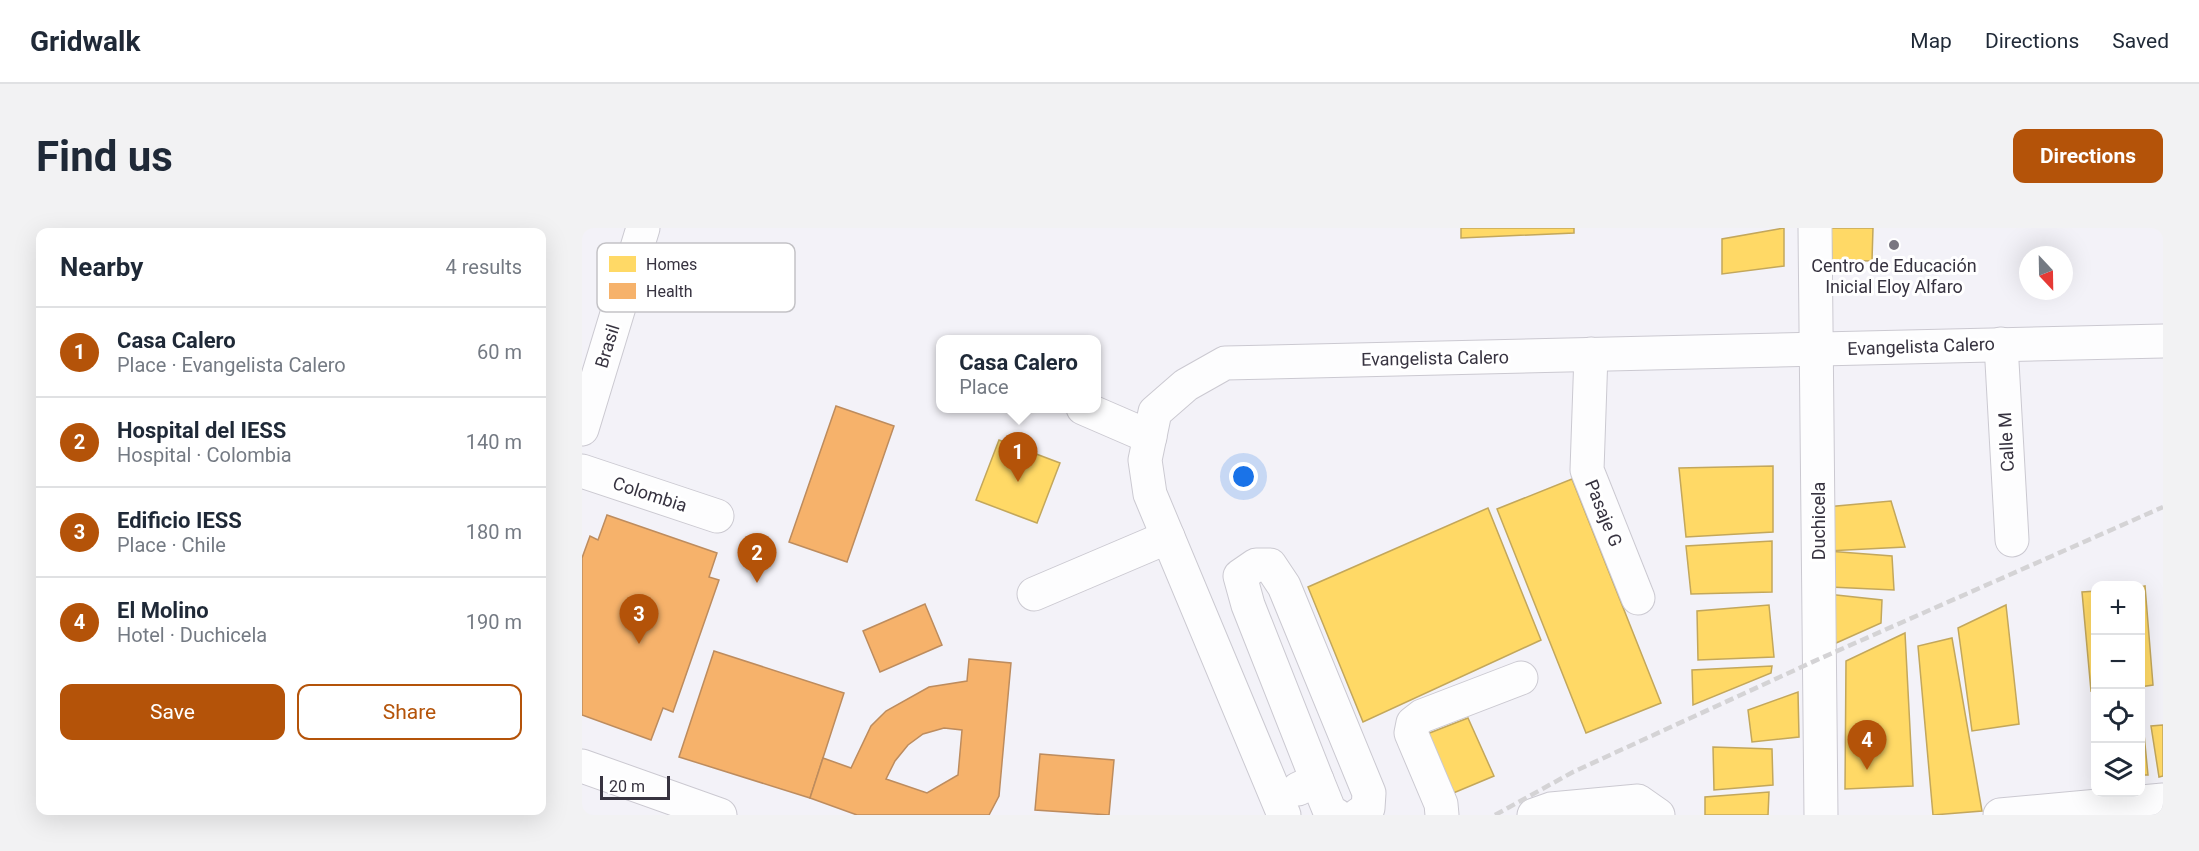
<!DOCTYPE html>
<meta charset="utf-8">
<style>
body{margin:0;font-family:Roboto,sans-serif;background:#f2f2f3;color:#1f2937}
.controls{position:absolute;right:18px;bottom:18px;display:grid;overflow:hidden;border-radius:12px;box-shadow:0 6px 24px #0002}
.controls button{width:54px;height:54px;display:grid;place-items:center;padding:0;border:0;border-bottom:2px solid #e0e1e3;background:#fff;color:#1f2937;font:30px sans-serif}
.compass{position:absolute;left:1437px;top:18px;width:54px;height:54px;border-radius:50%;background:#fff;box-shadow:0 6px 24px #0002;rotate:158deg}
.scale{position:absolute;left:18px;bottom:15px;width:70px;box-sizing:border-box;padding-left:6px;border:3px solid #373340;border-top:0;font-size:16px;line-height:21px;white-space:nowrap;color:#373340;-webkit-text-stroke:4px #fff;paint-order:stroke}
.you{position:absolute;left:662px;top:249px;width:21px;height:21px;margin:-15px;border:4px solid #fff;border-radius:50%;background:#1a73e8;box-shadow:0 0 0 9px #1a73e833}
.badge{display:grid;place-items:center;width:39px;height:39px;border-radius:50%;background:#b45309;color:#fff;font-size:20px;font-weight:700}
.pin{position:absolute;translate:-50% -50px;filter:drop-shadow(0 2px 3px #0008)}
.pin::after{content:'';position:absolute;top:32px;width:21px;height:18px;background:inherit;clip-path:polygon(0 0,100% 0,50% 100%)}
.popup{position:absolute;left:354px;top:107px;width:165px;height:78px;box-sizing:border-box;display:grid;place-content:center;border-radius:12px;background:#fff;filter:drop-shadow(0 2px 4px #0005);font-size:20px;white-space:nowrap;color:#747a83}
.popup b{font-size:22px;color:#1f2937}
.popup::after{content:'';position:absolute;left:50%;top:100%;margin-left:-12px;border:12px solid transparent;border-top-color:#fff}
.list{margin:0;padding:0;list-style:none}
h2{display:flex;justify-content:space-between;align-items:center;height:78px;margin:0;padding:0 24px;font-size:26px}
h2 small{font-size:20px;font-weight:400;color:#747a83}
.list li{display:grid;grid-template-columns:39px 1fr auto;gap:18px;align-items:center;box-sizing:border-box;height:90px;padding:0 24px;border-top:2px solid #e0e1e3}
.list b{display:block;font-size:22px;white-space:nowrap}
.list p{margin:0;font-size:20px;white-space:nowrap;color:#747a83}
.list em{font-size:20px;font-style:normal;color:#747a83}
.actions{display:flex;gap:12px;padding:18px 24px}
.actions a{flex:1;padding:14px 0;border:2px solid #b45309;border-radius:12px;text-align:center;font-size:21px;color:#b45309}
.actions .main{background:#b45309;color:#fff}
.icon{flex:none;width:33px;height:33px;fill:none;stroke:currentColor;stroke-width:2;stroke-linecap:round;stroke-linejoin:round}
.map{position:relative;flex:none;width:1581px;height:587px;overflow:hidden;border-radius:12px}
header{display:flex;align-items:center;gap:36px;box-sizing:border-box;height:84px;padding:0 30px;background:#fff;border-bottom:2px solid #e0e1e3}
header strong{font-size:28px}
nav{display:flex;gap:33px;margin-inline-start:auto;font-size:21px}
.intro{display:flex;align-items:center;justify-content:space-between;box-sizing:border-box;height:144px;padding:0 36px}
h1{margin:0;font-size:42px}
.button{padding:15px 27px;border-radius:12px;background:#b45309;color:#fff;font-size:21px;font-weight:700}
main{display:flex;gap:36px;padding:0 36px}
aside{flex:1;background:#fff;border-radius:12px;box-shadow:0 6px 24px #0002}
.map>svg:first-child{display:block}
.homes{fill:#ffd966;stroke:#c3a75b;stroke-width:1.5}
.health{fill:#f6b26b;stroke:#bd8c5e;stroke-width:1.5;fill-rule:evenodd}
.lines{fill:none;stroke-linecap:round;stroke-linejoin:round}
.minor-casing{stroke:#cbc9d1;stroke-width:35}
.minor{stroke:#fdfdfe;stroke-width:33}
.rail{stroke:#d4d3d5;stroke-width:4.5;stroke-dasharray:9 4.5;stroke-linecap:butt}
.poi-dot{fill:#797680;stroke:#fff;stroke-width:2}
.labels{text-anchor:middle;dominant-baseline:central;stroke-width:6;stroke-linejoin:round;paint-order:stroke}
.poi-label{font-size:18px;fill:#373340;stroke:#fff}
.street-label{font-size:18px;fill:#373340;stroke:#fff}
.key{fill:#fff;stroke:#c3c2c6;stroke-width:1.5}
.key-label{font-size:16px;fill:#373340}
</style>
<header>
<strong>Gridwalk</strong>
<nav><a>Map</a><a>Directions</a><a>Saved</a></nav>
</header>
<div class="intro"><h1>Find us</h1><a class="button">Directions</a></div>
<main>
<aside>
<h2>Nearby<small>4 results</small></h2>
<ul class="list">
<li><span class="badge">1</span><div><b>Casa Calero</b><p>Place · Evangelista Calero</p></div><em>60 m</em></li>
<li><span class="badge">2</span><div><b>Hospital del IESS</b><p>Hospital · Colombia</p></div><em>140 m</em></li>
<li><span class="badge">3</span><div><b>Edificio IESS</b><p>Place · Chile</p></div><em>180 m</em></li>
<li><span class="badge">4</span><div><b>El Molino</b><p>Hotel · Duchicela</p></div><em>190 m</em></li>
</ul>
<div class="actions"><a class="main">Save</a><a>Share</a></div>
</aside>
<div class="map">
<svg width="1581" height="587" viewBox="0 0 1581 587">
<rect width="100%" height="100%" fill="#f3f2f8"/>
<g class="homes">
<polygon points="879,0 992,0 992,5 879,10"/>
<polygon points="1202,0 1202,38 1140,46 1140,11"/>
<polygon points="1249,0 1291,0 1290,33 1250,32"/>
<polygon points="417,212 478,235 455,295 394,272"/>
<polygon points="1191,238 1191,304 1104,309 1097,240"/>
<polygon points="990,251 1079,475 1004,505 915,281"/>
<polygon points="1309,273 1323,319 1245,323 1244,279"/>
<polygon points="906,280 959,412 781,494 726,359"/>
<polygon points="1190,313 1190,364 1109,366 1104,318"/>
<polygon points="1245,323 1310,328 1312,362 1248,359"/>
<polygon points="1563,358 1571,457 1558,459 1558,359"/>
<polygon points="1514,363 1514,462 1509,463 1500,364"/>
<polygon points="1245,366 1300,372 1299,395 1243,420"/>
<polygon points="1187,377 1192,429 1116,432 1115,383"/>
<polygon points="1424,377 1437,496 1390,503 1376,400"/>
<polygon points="1323,405 1331,558 1263,561 1264,433"/>
<polygon points="1370,410 1400,583 1351,587 1336,418"/>
<polygon points="1190,438 1189,445 1111,477 1110,442"/>
<polygon points="1216,464 1217,509 1170,514 1166,482"/>
<polygon points="886,490 912,548 869,566 845,506"/>
<polygon points="1581,497 1581,548 1577,549 1569,498"/>
<polygon points="1562,506 1566,547 1558,547 1558,507"/>
<polygon points="1131,519 1190,521 1191,557 1132,562"/>
<polygon points="1187,564 1186,587 1123,587 1123,569"/>
</g>
<g class="health">
<polygon points="254,178 312,198 265,334 207,314"/>
<polygon points="25,287 135,325 127,349 137,352 91,484 81,480 69,512 0,487 0,330 8,308 16,312"/>
<polygon points="343,376 360,417 298,444 281,403"/>
<polygon points="132,423 262,465 228,570 97,529"/>
<path d="M387,431L429,435L417,568L407,587H275L228,570L241,530L269,540L289,498L304,483L347,459L385,453ZM362,500L380,502L376,547L345,565L304,551L313,533L326,517L341,506Z"/>
<polygon points="458,526 532,532 527,587 453,582"/>
</g>
<g class="lines">
<g class="minor-casing">
<g id="minor">
<polyline points="1233,0 1239,587"/>
<polyline points="1419,116 1430,312"/>
<polyline points="1009,126 1005,242 1056,370"/>
<polyline points="501,180 568,209"/>
<polyline points="0,201 61,0"/>
<polyline points="0,243 135,288"/>
<polyline points="452,366 586,309"/>
<polyline points="0,538 138,587"/>
<polyline points="735,552 666,377 658,348 674,337 688,337 702,358 787,565 786,580 776,587"/>
<polyline points="716,561 735,552 748,584 754,587"/>
<polyline points="702,587 568,266 563,232 573,184 604,157 643,135 1581,113"/>
<polyline points="860,587 859,576 829,505 831,495 840,488 939,450"/>
<polyline points="952,587 969,581 1056,573 1076,587"/>
<polyline points="1418,587 1581,572"/>
</g>
</g>
<use href="#minor" class="minor"/>
<polyline class="rail" points="913,587 991,544 1237,431 1581,279"/>
</g>
<circle class="poi-dot" cx="1312" cy="17" r="6"/>
<g class="labels">
<g class="poi-label">
<text x="1312" y="37">Centro de Educación<tspan x="1312" dy="21">Inicial Eloy Alfaro</tspan></text>
</g>
<g class="street-label">
<text transform="translate(25 118) rotate(-73)">Brasil</text>
<text transform="translate(1339 118) rotate(-2)">Evangelista Calero</text>
<text transform="translate(853 130) rotate(-1)">Evangelista Calero</text>
<text transform="translate(1424 214) rotate(-93)">Calle M</text>
<text transform="translate(68 266) rotate(18)">Colombia</text>
<text transform="translate(1022 285) rotate(68)">Pasaje G</text>
<text transform="translate(1236 293) rotate(-90)">Duchicela</text>
</g>
</g>
<rect x="15" y="15" width="198" height="69" rx="9" class="key"/>
<rect x="27" y="28" width="27" height="16" fill="#ffd966"/>
<rect x="27" y="55" width="27" height="16" fill="#f6b26b"/>
<g class="key-label">
<text x="64" y="42">Homes</text>
<text x="64" y="69">Health</text>
</g>
</svg>
<div class="controls">
<button>+</button>
<button>−</button>
<button><svg class="icon" aria-label="locate" viewBox="0 0 24 24"><circle cx="12" cy="12" r="6"/><path d="M12 2v4M12 18v4M2 12h4M18 12h4"/></svg></button>
<button><svg class="icon" aria-label="layers" viewBox="0 0 24 24"><path d="M12 4l9 5-9 5-9-5zM3 14l9 5 9-5"/></svg></button>
</div>
<svg class="compass" viewBox="-18 -18 36 36"><path d="M0-13l5 13h-10z" fill="#e53935"/><path d="M0 13l5-13h-10z" fill="#747a83"/></svg>
<div class="scale">20 m</div>
<div class="you"></div>
<div class="pin badge" style="left:436px;top:254px">1</div>
<div class="popup"><b>Casa Calero</b>Place</div>
<div class="pin badge" style="left:175px;top:355px">2</div>
<div class="pin badge" style="left:57px;top:416px">3</div>
<div class="pin badge" style="left:1285px;top:542px">4</div>
</div>
</main>
